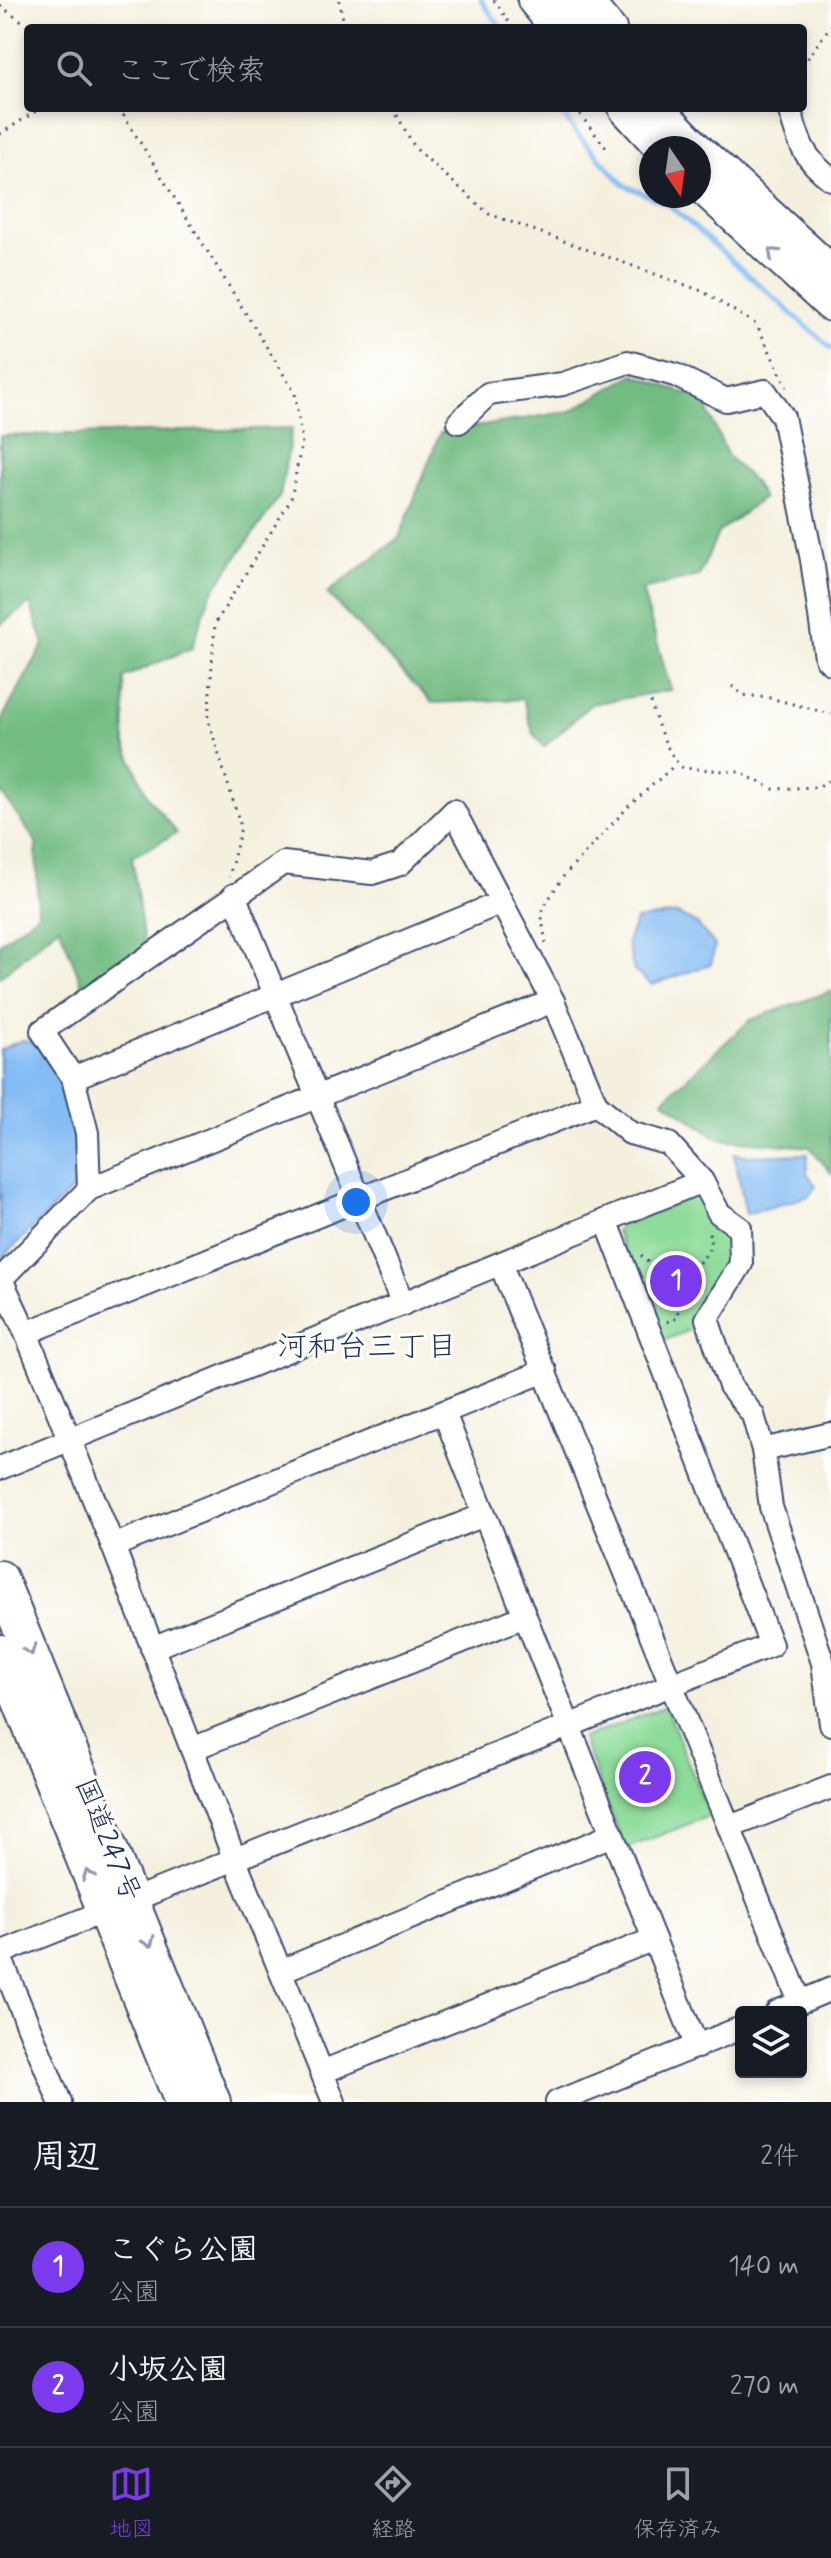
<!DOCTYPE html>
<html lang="ja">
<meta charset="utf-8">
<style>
body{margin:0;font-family:Mynerve,"Klee One",sans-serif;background:#242831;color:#f1f3f6}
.controls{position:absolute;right:24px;bottom:24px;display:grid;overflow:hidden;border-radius:8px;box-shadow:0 4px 12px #0003}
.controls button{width:72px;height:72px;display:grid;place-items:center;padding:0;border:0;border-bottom:2px solid #363941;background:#171b24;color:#f1f3f6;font:40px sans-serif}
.compass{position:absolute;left:639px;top:136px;width:72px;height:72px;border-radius:50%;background:#171b24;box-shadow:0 4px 12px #0003;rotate:167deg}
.you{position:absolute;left:356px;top:1202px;width:28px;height:28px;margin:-20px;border:6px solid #fff;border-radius:50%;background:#1a73e8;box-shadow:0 0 0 12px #1a73e833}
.badge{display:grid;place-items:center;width:52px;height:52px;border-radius:50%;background:#7c3aed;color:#fff;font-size:26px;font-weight:700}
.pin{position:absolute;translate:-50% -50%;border:4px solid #fff;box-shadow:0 2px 8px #0006}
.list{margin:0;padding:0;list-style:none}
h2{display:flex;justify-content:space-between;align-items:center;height:104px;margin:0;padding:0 32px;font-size:34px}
h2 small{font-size:26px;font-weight:400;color:#9ea1a6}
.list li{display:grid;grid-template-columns:52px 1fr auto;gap:24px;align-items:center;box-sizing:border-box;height:120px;padding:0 32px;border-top:2px solid #363941}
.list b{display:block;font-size:30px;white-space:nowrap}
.list p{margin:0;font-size:26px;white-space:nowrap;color:#9ea1a6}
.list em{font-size:26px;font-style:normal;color:#9ea1a6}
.icon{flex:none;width:44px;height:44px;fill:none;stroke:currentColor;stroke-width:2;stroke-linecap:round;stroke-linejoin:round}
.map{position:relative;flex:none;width:831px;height:2102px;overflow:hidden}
.search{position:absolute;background:#171b24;box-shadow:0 4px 12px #0003;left:24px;right:24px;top:24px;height:88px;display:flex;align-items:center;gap:20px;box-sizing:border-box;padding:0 28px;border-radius:8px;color:#9ea1a6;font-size:30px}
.sheet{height:344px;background:#171b24}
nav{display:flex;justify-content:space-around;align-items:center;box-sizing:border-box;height:112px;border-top:2px solid #363941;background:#171b24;font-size:22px;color:#9ea1a6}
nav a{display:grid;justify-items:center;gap:4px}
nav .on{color:#7c3aed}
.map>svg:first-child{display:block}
.green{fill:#8edc9a;stroke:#54867c;stroke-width:2}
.forest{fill:#72bc82;stroke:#467670;stroke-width:2}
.water{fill:#84bcf4;stroke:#5076a9;stroke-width:2}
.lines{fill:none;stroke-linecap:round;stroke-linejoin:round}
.stream{stroke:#84bcf4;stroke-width:5}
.minor-casing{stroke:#3c4c71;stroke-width:26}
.highway-casing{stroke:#3c4c71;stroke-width:38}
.path{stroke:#3c4c71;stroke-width:3;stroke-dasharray:2 6;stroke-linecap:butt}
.minor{stroke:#fff;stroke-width:22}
.highway{stroke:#fff;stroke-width:34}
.oneway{stroke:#8d97ae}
.labels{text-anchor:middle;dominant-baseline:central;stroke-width:6;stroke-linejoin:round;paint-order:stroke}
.street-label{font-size:28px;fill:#1b2f5e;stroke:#fff}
.neighbourhood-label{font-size:30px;fill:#1b2f5e;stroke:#fff}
</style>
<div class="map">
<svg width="831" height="2102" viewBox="0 0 831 2102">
<rect width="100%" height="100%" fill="#fff"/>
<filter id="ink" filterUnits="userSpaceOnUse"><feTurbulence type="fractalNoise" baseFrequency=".0125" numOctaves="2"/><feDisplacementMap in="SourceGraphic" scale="16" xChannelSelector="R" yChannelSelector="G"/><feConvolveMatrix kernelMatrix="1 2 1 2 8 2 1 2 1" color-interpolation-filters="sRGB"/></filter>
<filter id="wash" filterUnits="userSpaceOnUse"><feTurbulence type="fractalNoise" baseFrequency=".006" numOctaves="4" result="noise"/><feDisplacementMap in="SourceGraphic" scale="32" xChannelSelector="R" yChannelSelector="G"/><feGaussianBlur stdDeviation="1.8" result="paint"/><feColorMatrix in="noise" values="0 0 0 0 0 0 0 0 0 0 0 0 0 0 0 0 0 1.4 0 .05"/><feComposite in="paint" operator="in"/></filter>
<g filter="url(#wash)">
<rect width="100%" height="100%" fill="#f5f0de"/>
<g class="green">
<polygon points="699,1193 709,1212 727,1234 729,1260 704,1301 696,1327 661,1342 616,1231 620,1225"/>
<polygon points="666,1706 709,1816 625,1849 582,1738"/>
</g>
<g class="forest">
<polygon points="634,374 704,401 727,455 753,481 763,498 718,533 699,576 642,590 671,690 591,704 544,747 533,733 523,699 432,703 327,593 399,538 440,433 571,411"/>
<polygon points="292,428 280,496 210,595 192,648 124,677 125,744 148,797 177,833 132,857 145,950 85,992 59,926 0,977 0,943 38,914 36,842 0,791 0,737 3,717 44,644 30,603 0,625 0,436"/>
<polygon points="831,991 831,1173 810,1147 719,1139 663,1100 750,1020"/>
</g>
<g class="water">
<polygon points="677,914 697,924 715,945 711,964 652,985 634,971 627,942 636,920"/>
<polygon points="22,1040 37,1042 65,1087 77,1139 77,1185 0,1260 0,1050"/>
<polygon points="734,1153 750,1156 808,1154 807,1173 816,1186 809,1196 746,1214"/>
</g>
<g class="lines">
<g class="stream">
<polyline points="481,0 501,28"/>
<polyline points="558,108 577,134 624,185 669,205 831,348"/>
</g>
</g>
</g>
<g filter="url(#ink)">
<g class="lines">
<g class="minor-casing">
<g id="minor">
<polyline points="591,0 615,28"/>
<path d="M789,108C799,141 802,158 831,179"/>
<polyline points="459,422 488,394 563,384 628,362 675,375 726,400 765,391 783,417 812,560 826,658 831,663"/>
<polyline points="234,895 403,1304"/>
<polyline points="73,1078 500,903"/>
<polyline points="89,1189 87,1133 73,1078 42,1031 283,863 372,873 400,864 454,811 553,1001 596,1104 630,1133 669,1144 702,1181 719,1213 740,1228 741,1264 707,1319 730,1386 753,1415 763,1450 771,1507 823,1663 831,1724"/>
<polyline points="501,1265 800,2002"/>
<polyline points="1,1279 26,1333 113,1546 235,1860 334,2102"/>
<polyline points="0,1280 89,1189 553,1001"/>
<polyline points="26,1333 596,1104"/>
<polyline points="444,1413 697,2047"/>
<polyline points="763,1450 831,1434"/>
<polyline points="0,1468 702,1181"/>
<polyline points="113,1546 545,1371"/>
<polyline points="152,1648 484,1515"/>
<polyline points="192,1749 525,1616"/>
<polyline points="730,1827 831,1787"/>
<polyline points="0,1953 771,1645 606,1220"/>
<polyline points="0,1957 60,2102"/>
<polyline points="281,1971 612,1835"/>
<polyline points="777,2012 831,1989"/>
<polyline points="322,2072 654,1939"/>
<polyline points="557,2102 741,2028"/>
</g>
</g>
<g class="highway-casing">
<g id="highway">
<polyline points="535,0 558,28"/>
<polyline points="567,0 588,28"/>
<polyline points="626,108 663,148"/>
<polyline points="656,108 695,148"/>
<polyline points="699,152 831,273"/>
<polyline points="699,183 831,304"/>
<polyline points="0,1578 213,2102"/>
<polyline points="0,1652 182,2102"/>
</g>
</g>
<g class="path">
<polyline points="339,0 345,28"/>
<polyline points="494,0 513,28"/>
<polyline points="0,6 32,28"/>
<polyline points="803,65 831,25"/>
<polyline points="64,108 71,111 106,108"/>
<polyline points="119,108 295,393 302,441 291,499 215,624 208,719 241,827 229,877"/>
<polyline points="393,108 415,148 489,214 702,291 757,325 787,387"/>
<polyline points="575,108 607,149"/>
<polyline points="0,134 41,108"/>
<polyline points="732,686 743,695 770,698 831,714"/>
<path d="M651,702C654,718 670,760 683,768L739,772L773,789L817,787L829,781L831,776"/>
<polyline points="546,943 542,920 543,908 563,877 629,806 676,764"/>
<polyline points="641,1255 661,1276 684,1280"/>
<path d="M667,1322L677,1318C679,1307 679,1288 685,1279C696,1261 719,1253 707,1228"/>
</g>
<use href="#minor" class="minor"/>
<use href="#highway" class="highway"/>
</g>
<defs><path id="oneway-chevron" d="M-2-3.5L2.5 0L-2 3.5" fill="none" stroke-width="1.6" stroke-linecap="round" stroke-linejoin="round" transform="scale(2)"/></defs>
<g class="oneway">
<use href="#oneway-chevron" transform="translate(773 253) rotate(-137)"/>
<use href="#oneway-chevron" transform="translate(30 1650) rotate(68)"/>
<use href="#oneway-chevron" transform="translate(88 1875) rotate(-112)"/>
<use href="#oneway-chevron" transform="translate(149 1942) rotate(68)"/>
</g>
</g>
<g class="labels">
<g class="street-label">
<text transform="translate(107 1840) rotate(68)">国道247号</text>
</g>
<g class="neighbourhood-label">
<text x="367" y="1347">河和台三丁目</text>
</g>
</g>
</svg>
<div class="controls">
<button><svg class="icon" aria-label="layers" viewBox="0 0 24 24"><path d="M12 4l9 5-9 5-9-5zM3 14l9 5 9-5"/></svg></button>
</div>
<svg class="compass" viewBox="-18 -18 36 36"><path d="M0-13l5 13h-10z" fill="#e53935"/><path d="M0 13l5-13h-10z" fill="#9ea1a6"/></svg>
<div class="you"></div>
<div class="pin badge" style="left:676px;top:1281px">1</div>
<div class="pin badge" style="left:645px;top:1777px">2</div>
<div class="search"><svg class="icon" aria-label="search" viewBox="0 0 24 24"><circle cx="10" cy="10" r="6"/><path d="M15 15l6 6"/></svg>ここで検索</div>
</div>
<section class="sheet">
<h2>周辺<small>2件</small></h2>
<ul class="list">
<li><span class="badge">1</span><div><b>こぐら公園</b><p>公園</p></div><em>140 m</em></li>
<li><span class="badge">2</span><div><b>小坂公園</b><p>公園</p></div><em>270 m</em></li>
</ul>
</section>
<nav>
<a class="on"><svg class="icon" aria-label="map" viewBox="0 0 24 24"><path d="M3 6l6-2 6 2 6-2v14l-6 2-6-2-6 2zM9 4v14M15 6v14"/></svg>地図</a>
<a><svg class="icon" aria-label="directions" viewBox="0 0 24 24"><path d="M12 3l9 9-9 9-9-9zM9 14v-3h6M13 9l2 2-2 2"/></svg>経路</a>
<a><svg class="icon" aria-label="saved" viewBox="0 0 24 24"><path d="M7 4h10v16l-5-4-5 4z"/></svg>保存済み</a>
</nav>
